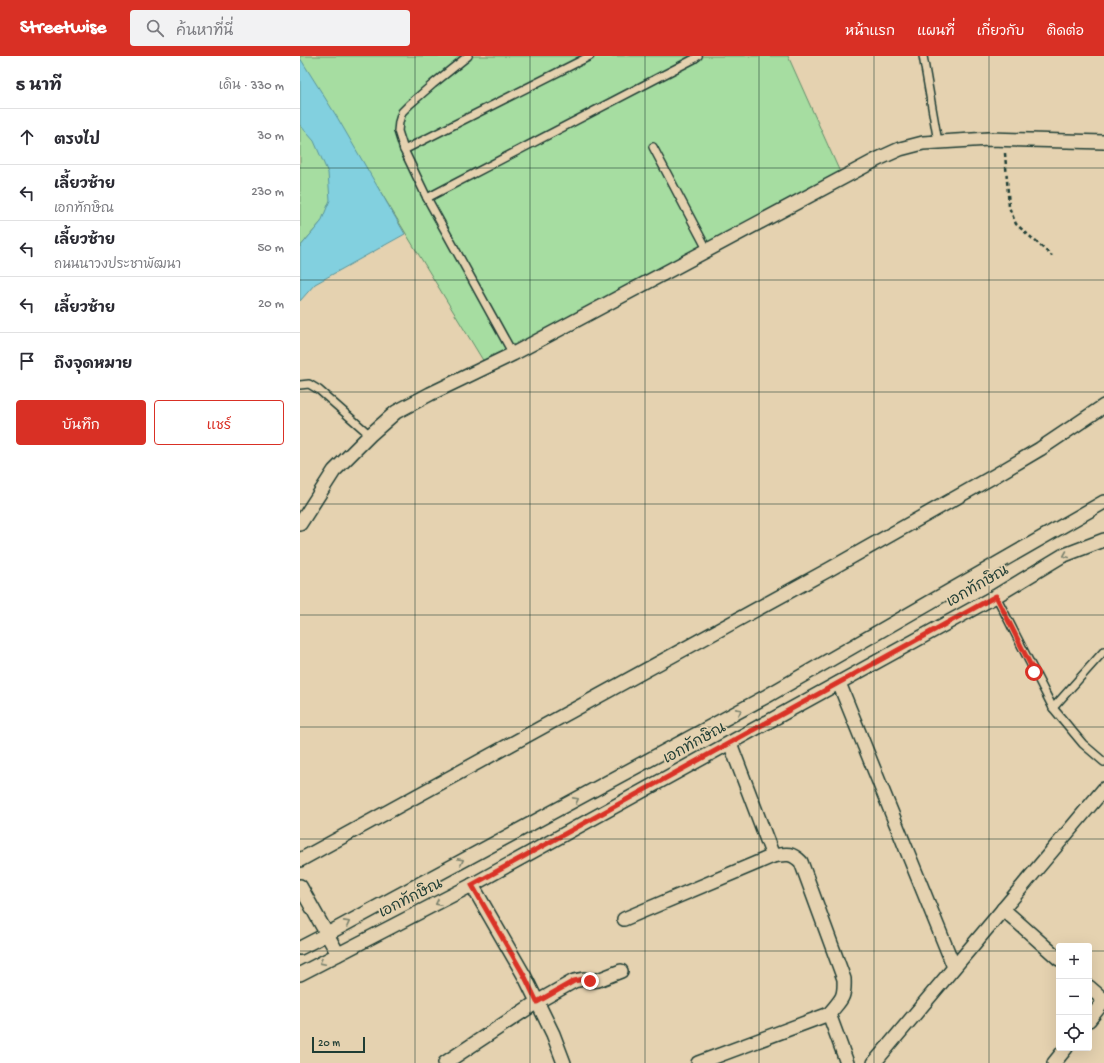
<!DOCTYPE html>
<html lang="th">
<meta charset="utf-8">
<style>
body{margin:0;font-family:"Gochi Hand","Playpen Sans Thai",sans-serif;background:#f2f2f3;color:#2b2b33}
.controls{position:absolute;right:12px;bottom:12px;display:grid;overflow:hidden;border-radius:4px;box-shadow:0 4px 16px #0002}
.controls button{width:36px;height:36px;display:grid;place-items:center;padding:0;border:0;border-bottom:1px solid #e1e1e2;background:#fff;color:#2b2b33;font:20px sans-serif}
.scale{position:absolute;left:12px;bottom:10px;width:53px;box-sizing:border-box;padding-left:4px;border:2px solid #1f3d34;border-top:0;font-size:11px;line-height:14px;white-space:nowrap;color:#1f3d34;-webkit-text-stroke:3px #e5d2b0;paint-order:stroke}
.stop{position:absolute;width:12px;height:12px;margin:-9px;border:3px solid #d93025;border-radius:50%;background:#fff}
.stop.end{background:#d93025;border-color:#fff;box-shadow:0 1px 4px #0008}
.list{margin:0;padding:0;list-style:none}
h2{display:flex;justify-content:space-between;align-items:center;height:52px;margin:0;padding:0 16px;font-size:17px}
h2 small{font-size:13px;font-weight:400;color:#7c7c81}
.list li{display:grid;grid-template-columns:26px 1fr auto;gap:12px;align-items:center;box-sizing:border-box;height:56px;padding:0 16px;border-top:1px solid #e1e1e2}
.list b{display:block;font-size:15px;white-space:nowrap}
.list p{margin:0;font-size:13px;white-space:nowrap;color:#7c7c81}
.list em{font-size:13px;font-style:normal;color:#7c7c81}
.actions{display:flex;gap:8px;padding:12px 16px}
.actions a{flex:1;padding:9px 0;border:1px solid #d93025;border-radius:4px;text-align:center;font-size:14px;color:#d93025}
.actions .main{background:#d93025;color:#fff}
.icon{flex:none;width:22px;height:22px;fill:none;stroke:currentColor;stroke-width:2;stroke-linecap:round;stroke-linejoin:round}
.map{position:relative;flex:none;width:804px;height:1007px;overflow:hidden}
header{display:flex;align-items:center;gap:24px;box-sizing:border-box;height:56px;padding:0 20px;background:#d93025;color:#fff}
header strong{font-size:19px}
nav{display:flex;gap:22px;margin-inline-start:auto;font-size:14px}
.search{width:280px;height:36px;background:#f2f2f3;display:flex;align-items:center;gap:10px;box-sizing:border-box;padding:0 14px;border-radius:4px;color:#7c7c81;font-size:15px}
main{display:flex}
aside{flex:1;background:#fff}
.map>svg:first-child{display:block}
.green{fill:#a6dda1;stroke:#628d6a}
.water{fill:#82d0df;stroke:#5a959b}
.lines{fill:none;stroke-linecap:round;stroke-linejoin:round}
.lane-casing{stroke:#1f3d34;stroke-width:10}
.street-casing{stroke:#1f3d34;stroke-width:16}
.path{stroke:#1f3d34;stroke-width:2.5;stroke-dasharray:4 3;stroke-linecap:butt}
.lane{stroke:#e5d2b0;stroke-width:7}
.street{stroke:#e5d2b0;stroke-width:13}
.oneway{stroke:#78806c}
.route{stroke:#d93025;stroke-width:5}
.grid{fill:none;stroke:#1f3d34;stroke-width:1;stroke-opacity:0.55}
.labels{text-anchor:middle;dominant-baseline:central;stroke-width:3.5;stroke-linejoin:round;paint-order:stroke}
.street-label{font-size:15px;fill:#1f3d34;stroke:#e5d2b0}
</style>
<header>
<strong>Streetwise</strong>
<div class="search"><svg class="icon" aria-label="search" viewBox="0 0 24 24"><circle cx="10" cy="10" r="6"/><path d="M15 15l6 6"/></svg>ค้นหาที่นี่</div>
<nav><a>หน้าแรก</a><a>แผนที่</a><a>เกี่ยวกับ</a><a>ติดต่อ</a></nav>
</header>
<main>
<aside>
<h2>5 นาที<small>เดิน · 330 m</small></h2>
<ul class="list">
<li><svg class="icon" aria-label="ahead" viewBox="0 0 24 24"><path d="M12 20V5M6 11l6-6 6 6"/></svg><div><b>ตรงไป</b></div><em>30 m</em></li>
<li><svg class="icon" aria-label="left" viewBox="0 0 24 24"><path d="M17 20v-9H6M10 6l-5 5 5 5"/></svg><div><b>เลี้ยวซ้าย</b><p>เอกทักษิณ</p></div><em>230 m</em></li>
<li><svg class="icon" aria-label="left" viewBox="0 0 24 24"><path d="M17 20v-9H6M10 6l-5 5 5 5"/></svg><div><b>เลี้ยวซ้าย</b><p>ถนนนาวงประชาพัฒนา</p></div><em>50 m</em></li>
<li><svg class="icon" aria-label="left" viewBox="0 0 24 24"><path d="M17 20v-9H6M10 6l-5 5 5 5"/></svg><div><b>เลี้ยวซ้าย</b></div><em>20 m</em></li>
<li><svg class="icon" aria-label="arrive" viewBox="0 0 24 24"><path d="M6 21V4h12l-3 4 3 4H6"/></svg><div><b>ถึงจุดหมาย</b></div></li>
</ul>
<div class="actions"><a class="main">บันทึก</a><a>แชร์</a></div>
</aside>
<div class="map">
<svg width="804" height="1007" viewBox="0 0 804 1007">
<rect width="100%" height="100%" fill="#e5d2b0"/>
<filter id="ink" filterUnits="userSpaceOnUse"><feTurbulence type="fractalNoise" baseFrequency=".025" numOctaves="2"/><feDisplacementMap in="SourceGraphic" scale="8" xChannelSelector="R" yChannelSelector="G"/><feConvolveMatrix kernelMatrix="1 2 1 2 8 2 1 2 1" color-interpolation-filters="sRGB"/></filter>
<g filter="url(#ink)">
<polygon class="green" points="0,0 488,0 543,123 187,311 77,130 21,166 0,191"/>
<polygon class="water" points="0,2 37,61 105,178 15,228 0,245 0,191 21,166 30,144 28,117 14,85 0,69"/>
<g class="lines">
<g class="lane-casing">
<g id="lane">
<polyline points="168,0 133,28 110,48 102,56 99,66 98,75 104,94 127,142 213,298"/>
<polyline points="623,0 638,86"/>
<polyline points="353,91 408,195"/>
<polyline points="104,94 290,0"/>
<polyline points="127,142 394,3 398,0"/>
<polyline points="0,329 9,328 19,334 70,379"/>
<polyline points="696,540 753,652 783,688 804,706"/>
<polyline points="753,652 804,595"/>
</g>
</g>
<g class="street-casing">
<g id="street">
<polyline points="0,468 34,415 70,379 96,356 130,338 213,298 578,103 600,93 623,87 689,83 804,86"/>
<polyline points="539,627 654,911"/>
<polyline points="430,687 473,800"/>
<polyline points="0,804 530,513 696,419 740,393 804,350"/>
<polyline points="172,829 225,921 253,978 264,1007"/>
<polyline points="0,830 38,898"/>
<polyline points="703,853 759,903"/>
<path d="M324,863L473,800C486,798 491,796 501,806L544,923C545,943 541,943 529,958L398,1007"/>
<polyline points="0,892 27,878 467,640 804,446"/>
<polyline points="0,918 172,829 696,540 762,500 804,484"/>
<polyline points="789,931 804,944"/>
<polyline points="529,958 547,1007"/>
<polyline points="789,964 804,945"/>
<polyline points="145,1007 237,946 274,925 284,923 290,925 298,924 321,915"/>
<polyline points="574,1007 804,733"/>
<polyline points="754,1007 766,992"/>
</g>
</g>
<polyline class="path" points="705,97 709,151 716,168 752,200"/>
<use href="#lane" class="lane"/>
<use href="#street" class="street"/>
</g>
<defs><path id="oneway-chevron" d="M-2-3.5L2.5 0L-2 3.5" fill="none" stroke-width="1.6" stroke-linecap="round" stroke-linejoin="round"/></defs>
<g class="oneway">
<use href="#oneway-chevron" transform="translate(766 499) rotate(157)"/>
<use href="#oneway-chevron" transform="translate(439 655) rotate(-28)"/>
<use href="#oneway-chevron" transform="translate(276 744) rotate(-28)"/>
<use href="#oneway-chevron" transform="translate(161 805) rotate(-28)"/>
<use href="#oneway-chevron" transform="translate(138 847) rotate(153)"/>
<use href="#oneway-chevron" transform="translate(47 867) rotate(-28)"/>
<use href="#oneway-chevron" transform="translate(22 906) rotate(153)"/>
</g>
</g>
<g class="lines" filter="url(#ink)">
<polyline class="route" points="290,925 284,923 274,925 237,946 225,921 172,829 696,540 734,616"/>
</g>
<path class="grid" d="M115,0V1007M230,0V1007M345,0V1007M459,0V1007M574,0V1007M689,0V1007M0,112H804M0,224H804M0,336H804M0,448H804M0,559H804M0,671H804M0,783H804M0,895H759M789,895H804"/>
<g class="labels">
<g class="street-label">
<text transform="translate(678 531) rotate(-30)">เอกทักษิณ</text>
<text transform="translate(395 688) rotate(-29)">เอกทักษิณ</text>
<text transform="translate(111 843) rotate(-27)">เอกทักษิณ</text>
</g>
</g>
</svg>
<div class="controls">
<button>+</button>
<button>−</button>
<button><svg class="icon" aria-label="locate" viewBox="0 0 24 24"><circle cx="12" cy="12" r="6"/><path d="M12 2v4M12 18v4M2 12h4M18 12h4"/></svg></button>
</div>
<div class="scale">20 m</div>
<div class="stop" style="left:734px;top:616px"></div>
<div class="stop end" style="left:290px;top:925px"></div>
</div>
</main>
